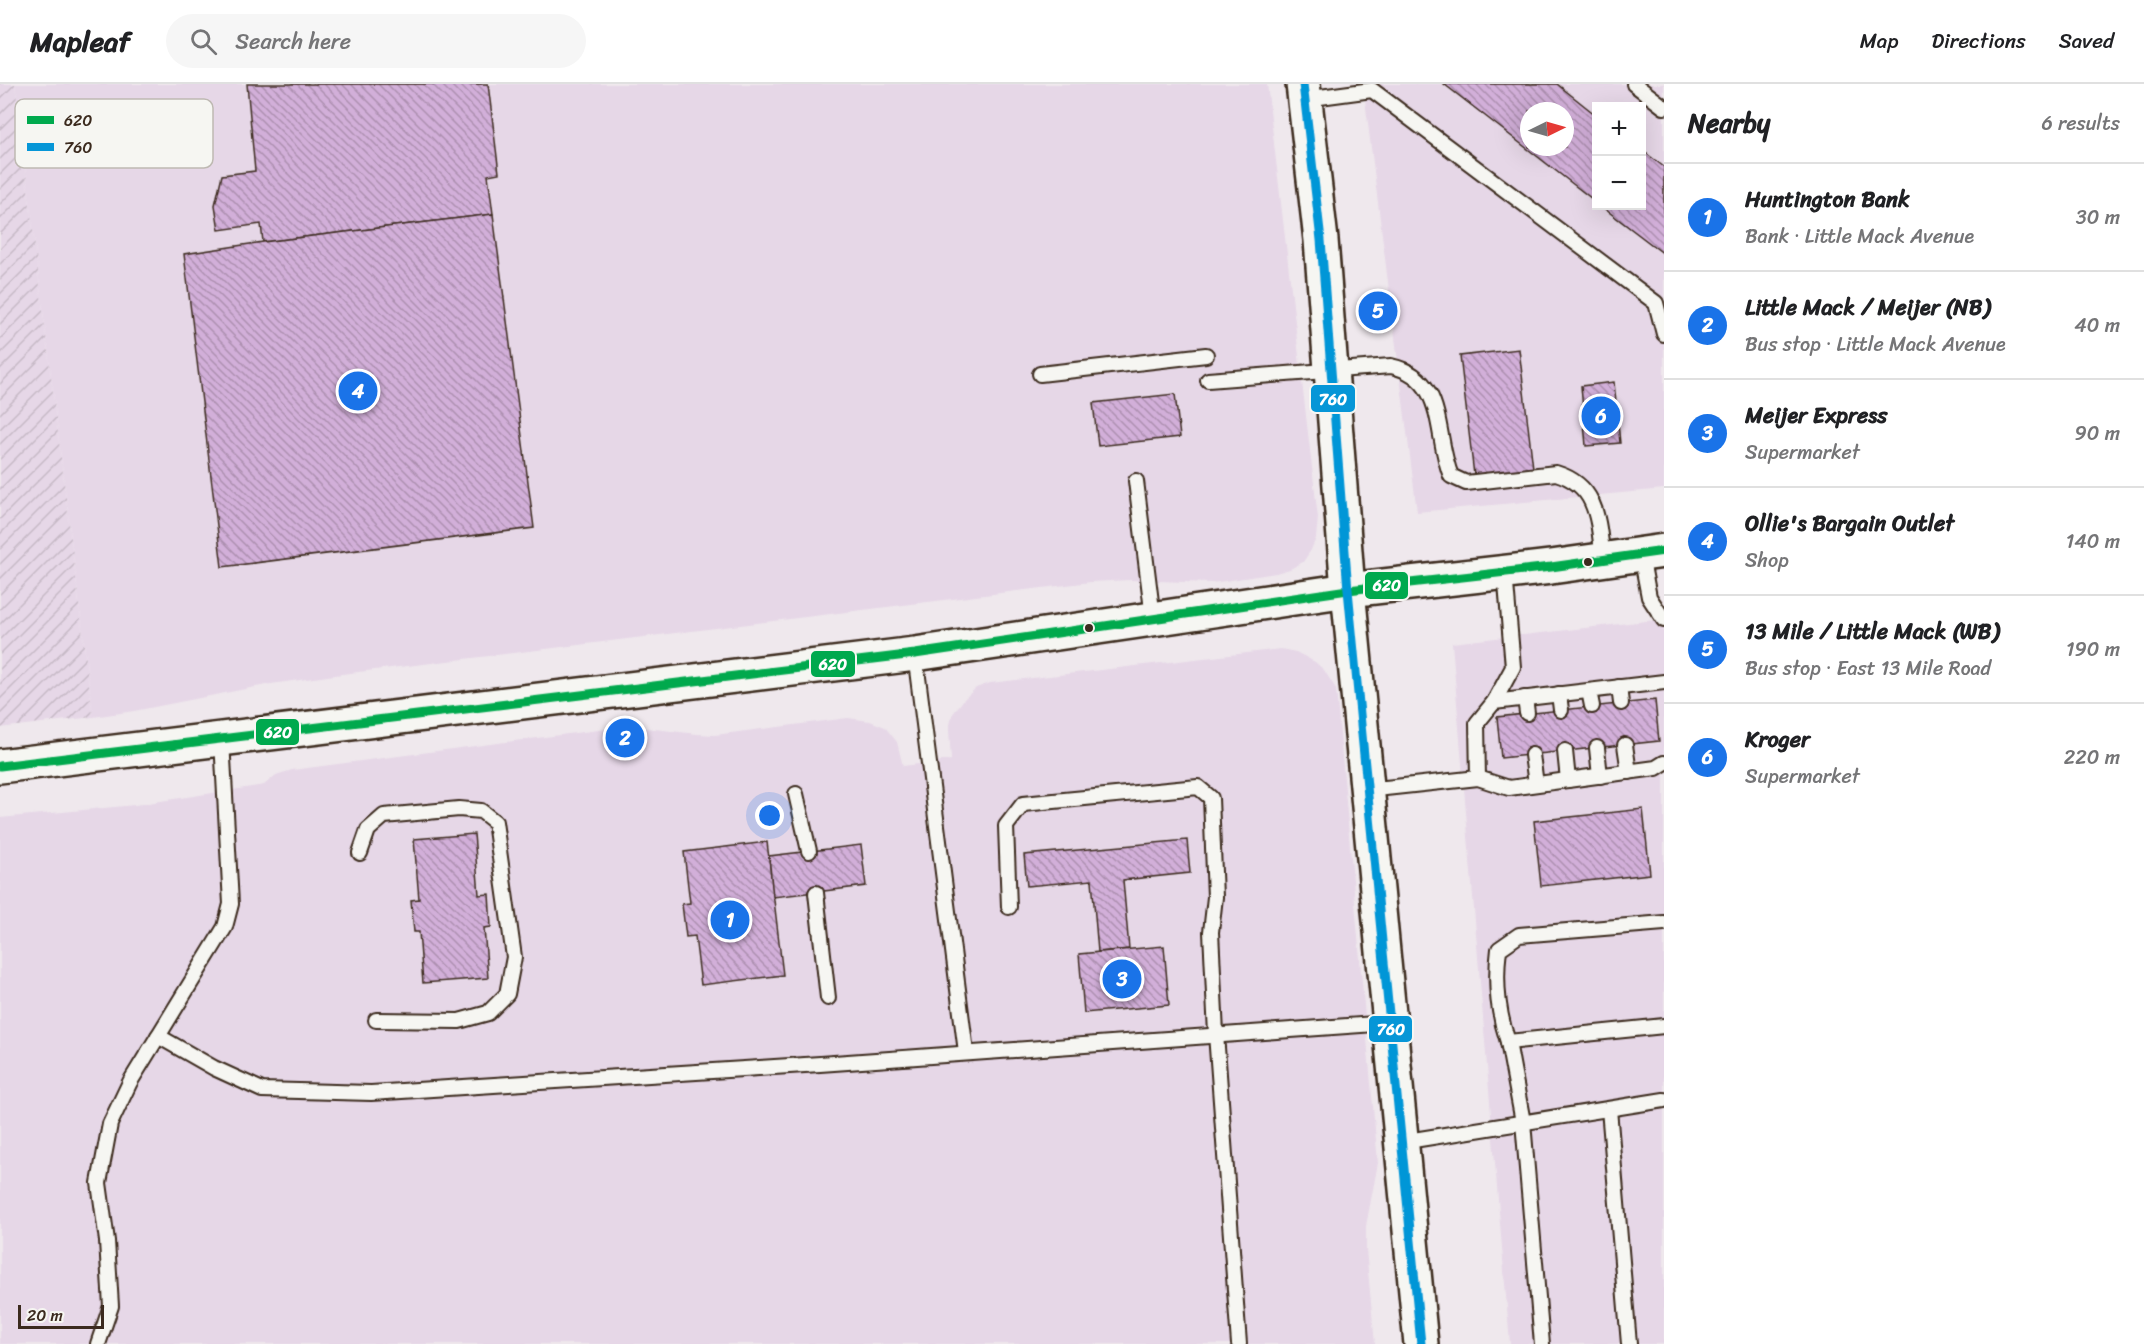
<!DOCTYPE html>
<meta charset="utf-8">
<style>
body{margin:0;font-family:Sriracha,sans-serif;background:#f6f6f6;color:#202124}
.controls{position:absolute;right:18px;top:18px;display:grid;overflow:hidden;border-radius:0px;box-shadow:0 6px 24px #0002}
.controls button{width:54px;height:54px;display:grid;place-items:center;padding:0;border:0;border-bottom:2px solid #e0e0e0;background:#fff;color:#202124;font:30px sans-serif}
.compass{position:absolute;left:1520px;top:18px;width:54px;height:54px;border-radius:50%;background:#fff;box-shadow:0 6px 24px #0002;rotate:85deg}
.scale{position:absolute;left:18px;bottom:15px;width:86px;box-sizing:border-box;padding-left:6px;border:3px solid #3b2a1e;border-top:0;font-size:16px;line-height:21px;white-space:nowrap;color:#3b2a1e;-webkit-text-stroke:4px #f6f6f2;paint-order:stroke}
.you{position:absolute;left:770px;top:732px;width:21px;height:21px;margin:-15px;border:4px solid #fff;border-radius:50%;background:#1a73e8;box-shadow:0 0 0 9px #1a73e833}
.badge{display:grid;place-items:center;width:39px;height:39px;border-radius:50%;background:#1a73e8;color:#fff;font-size:20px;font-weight:700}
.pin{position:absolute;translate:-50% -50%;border:3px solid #fff;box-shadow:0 2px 6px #0006}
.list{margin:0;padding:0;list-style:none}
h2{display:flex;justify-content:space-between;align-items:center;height:78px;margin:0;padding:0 24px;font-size:26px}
h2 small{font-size:20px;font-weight:400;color:#757577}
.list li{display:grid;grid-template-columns:39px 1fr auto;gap:18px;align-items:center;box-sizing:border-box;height:108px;padding:0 24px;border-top:2px solid #e0e0e0}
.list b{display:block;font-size:22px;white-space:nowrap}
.list p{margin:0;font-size:20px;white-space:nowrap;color:#757577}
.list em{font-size:20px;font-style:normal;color:#757577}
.icon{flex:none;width:33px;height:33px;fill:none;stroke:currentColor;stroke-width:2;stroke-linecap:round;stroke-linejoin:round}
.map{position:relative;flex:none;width:1664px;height:1260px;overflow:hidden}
header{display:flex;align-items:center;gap:36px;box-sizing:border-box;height:84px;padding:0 30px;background:#fff;border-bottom:2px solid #e0e0e0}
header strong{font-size:28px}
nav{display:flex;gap:33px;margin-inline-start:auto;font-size:21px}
.search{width:420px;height:54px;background:#f6f6f6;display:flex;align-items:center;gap:15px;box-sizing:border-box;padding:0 21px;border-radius:33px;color:#757577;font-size:22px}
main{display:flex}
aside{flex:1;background:#fff}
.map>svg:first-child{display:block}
.built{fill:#e6d7e7;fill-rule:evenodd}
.industrial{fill:url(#industrial-furrows)}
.building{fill:url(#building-back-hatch);stroke:#3b2a1e;stroke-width:1.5;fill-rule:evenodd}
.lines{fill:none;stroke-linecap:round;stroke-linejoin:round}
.service-casing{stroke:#3b2a1e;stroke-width:18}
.secondary-casing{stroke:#3b2a1e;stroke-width:38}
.service{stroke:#f6f6f2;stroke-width:14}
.secondary{stroke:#f6f6f2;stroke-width:33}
.bus-1-casing{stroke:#f6f6f2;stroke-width:14}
.bus-2-casing{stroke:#f6f6f2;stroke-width:14}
.bus-1{stroke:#00a94e;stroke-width:9}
.bus-2{stroke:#0696d7;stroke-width:9}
.bus-dot{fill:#3b2a1e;stroke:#f6f6f2;stroke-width:2}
.key{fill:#f6f6f2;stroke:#beb9b2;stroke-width:1.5}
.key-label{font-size:16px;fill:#3b2a1e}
.line-badge{stroke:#f6f6f2;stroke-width:2}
.badge-label{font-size:16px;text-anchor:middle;font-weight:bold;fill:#fff}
</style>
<header>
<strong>Mapleaf</strong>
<div class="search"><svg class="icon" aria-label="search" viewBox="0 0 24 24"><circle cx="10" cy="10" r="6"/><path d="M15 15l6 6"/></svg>Search here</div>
<nav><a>Map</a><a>Directions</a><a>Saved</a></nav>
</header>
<main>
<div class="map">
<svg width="1664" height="1260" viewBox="0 0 1664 1260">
<defs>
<pattern id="industrial-furrows" width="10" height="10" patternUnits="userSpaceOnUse" patternTransform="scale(1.5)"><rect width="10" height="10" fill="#e6d7e7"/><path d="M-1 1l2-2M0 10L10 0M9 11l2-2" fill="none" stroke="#c6b9c6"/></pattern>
<pattern id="building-back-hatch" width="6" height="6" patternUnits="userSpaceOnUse" patternTransform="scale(1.5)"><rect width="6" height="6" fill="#d2afd9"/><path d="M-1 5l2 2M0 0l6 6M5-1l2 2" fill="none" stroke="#ac8faf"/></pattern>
</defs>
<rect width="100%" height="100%" fill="#efe8ed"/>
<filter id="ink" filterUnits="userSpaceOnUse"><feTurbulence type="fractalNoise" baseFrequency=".0167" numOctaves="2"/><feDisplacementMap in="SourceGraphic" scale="12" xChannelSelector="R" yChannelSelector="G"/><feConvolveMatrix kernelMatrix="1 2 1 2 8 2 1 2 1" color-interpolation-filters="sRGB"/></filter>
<g filter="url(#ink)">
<g class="built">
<polygon points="15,0 1267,0 1318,434 1316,454 1311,466 1303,478 1290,485 1276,489 1212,499 1130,496 1091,498 342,590 271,600 134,627 93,633"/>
<path d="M1363,0H1664V405L1417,428ZM1596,22H1642V122H1596ZM1529,27H1565V63H1529Z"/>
<polygon points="1664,535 1664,1260 1510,1260 1452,559"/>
<polygon points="1281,565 1296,568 1315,578 1324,586 1336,605 1378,1079 1366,1142 1366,1166 1375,1260 0,1260 0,734 135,721 264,701 276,691 292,686 629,642 697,650 715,651 848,634 870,637 885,643 897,658 903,682 951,676 949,646 952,631 964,615 976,604 990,599"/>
</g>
<polygon class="industrial" points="0,0 15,0 93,633 0,644"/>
<g class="building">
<polygon points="247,0 488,0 499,89 488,91 493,130 263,158 261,140 219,146 215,121 222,91 255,87"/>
<path d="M1444,0H1557L1596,31V118ZM1529,27H1565V63H1529Z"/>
<polygon points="1642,66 1664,83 1664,170 1601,122 1642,122"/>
<polygon points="493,130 534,444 222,483 184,170 263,158"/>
<polygon points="1519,265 1533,384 1474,391 1460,272"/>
<polygon points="1614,298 1620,359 1586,362 1581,302"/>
<polygon points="1175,310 1180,353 1098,362 1093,319"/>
<polygon points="1655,616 1659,657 1501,674 1497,633"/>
<polygon points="1643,725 1650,790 1541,802 1534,737"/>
<polygon points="474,750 479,811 489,810 491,843 484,844 488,894 423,899 419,848 414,848 411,816 419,815 414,755"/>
<polygon points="1187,756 1190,789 1123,796 1129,865 1098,868 1092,796 1027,802 1024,771"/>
<polygon points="767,758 783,891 701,901 695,852 686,853 682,820 690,819 684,768"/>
<polygon points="861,761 866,802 773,813 769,772"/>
<polygon points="1164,862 1169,921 1084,929 1079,870"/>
</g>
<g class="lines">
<g class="service-casing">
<g id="service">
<polyline points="1634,0 1664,23"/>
<polyline points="1305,15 1372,6 1656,219 1664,250"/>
<polyline points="1040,290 1206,271"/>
<path d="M1208,296L1391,282C1447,294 1434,351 1451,392L1466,399L1556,389C1599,402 1598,438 1603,476"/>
<polyline points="1136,397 1153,534"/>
<polyline points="1641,471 1649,513 1664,536"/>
<polyline points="915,570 966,968"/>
<polyline points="1619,603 1621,619"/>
<polyline points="1589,607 1592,622"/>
<polyline points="1559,610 1561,626"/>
<polyline points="1525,614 1527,629"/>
<polyline points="1494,618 1664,598"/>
<polyline points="1625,661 1629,688"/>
<polyline points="1597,664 1600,692"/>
<polyline points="1565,667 1568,696"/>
<polyline points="1532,671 1536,700"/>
<polyline points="1478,694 1477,639 1494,618 1513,583 1505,488"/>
<polyline points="1367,706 1478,694 1509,704 1656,684 1664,679"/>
<polyline points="796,710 809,767"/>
<polyline points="360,769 368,746 384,732 459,725 481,727 495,738 514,873 507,910 488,929 459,937 376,936"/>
<polyline points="816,809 828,914"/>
<polyline points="1009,823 1006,742 1023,720 1198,703 1211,714 1215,813 1211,848 1216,950 1239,1260"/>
<polyline points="158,952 214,984 262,1006 371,1009 820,980 1389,939"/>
<path d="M1508,958C1498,929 1495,896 1499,865L1519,851L1664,839"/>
<polyline points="1609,1025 1629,1260"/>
<polyline points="1401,1058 1664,1016"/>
<polyline points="98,1260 111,1222 107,1157 99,1099 110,1040 130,998 225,843 231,820 222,656"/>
<polyline points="1542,1260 1523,1038 1508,958 1664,942"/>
</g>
</g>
<g class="secondary-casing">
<g id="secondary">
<polyline points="1303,0 1321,156 1348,506 1421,1260"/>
<polyline points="0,682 915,570 1348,506 1551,483 1664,467"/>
</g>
</g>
<use href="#service" class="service"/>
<use href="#secondary" class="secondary"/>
<g class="bus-1-casing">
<polyline id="bus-1" points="0,682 915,570 1348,506 1551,483 1664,467"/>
</g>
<g class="bus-2-casing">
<polyline id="bus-2" points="1303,0 1321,156 1348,506 1421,1260"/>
</g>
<use href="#bus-1" class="bus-1"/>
<use href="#bus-2" class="bus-2"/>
</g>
</g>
<g class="bus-dot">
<circle cx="1588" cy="478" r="5"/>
<circle cx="1089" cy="544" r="5"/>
</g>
<rect x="15" y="15" width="198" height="69" rx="9" class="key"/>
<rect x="27" y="32" width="27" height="8" fill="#00a94e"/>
<rect x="27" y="59" width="27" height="8" fill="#0696d7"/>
<g class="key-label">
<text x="64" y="42">620</text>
<text x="64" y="69">760</text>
</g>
<g class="line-badge">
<rect x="1310" y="300" width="46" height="29" rx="6" fill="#0696d7"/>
<rect x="1364" y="487" width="45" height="29" rx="6" fill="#00a94e"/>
<rect x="810" y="566" width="46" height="28" rx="6" fill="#00a94e"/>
<rect x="255" y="634" width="45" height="28" rx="6" fill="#00a94e"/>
<rect x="1368" y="931" width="45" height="28" rx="6" fill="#0696d7"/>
</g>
<g class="badge-label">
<text x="1333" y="321">760</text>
<text x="1387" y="507">620</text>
<text x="833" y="586">620</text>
<text x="278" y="654">620</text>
<text x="1391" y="951">760</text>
</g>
</svg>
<div class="controls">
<button>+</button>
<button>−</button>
</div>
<svg class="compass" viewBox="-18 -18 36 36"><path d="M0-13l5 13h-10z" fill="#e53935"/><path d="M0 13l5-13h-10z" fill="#757577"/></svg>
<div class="scale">20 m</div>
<div class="you"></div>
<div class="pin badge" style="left:730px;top:836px">1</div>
<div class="pin badge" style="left:625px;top:654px">2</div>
<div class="pin badge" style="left:1122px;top:895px">3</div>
<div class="pin badge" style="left:358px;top:307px">4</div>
<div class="pin badge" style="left:1378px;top:227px">5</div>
<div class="pin badge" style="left:1601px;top:332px">6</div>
</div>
<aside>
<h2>Nearby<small>6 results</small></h2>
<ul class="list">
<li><span class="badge">1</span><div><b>Huntington Bank</b><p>Bank · Little Mack Avenue</p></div><em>30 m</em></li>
<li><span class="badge">2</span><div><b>Little Mack / Meijer (NB)</b><p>Bus stop · Little Mack Avenue</p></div><em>40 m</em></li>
<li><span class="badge">3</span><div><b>Meijer Express</b><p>Supermarket</p></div><em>90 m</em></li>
<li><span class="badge">4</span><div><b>Ollie's Bargain Outlet</b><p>Shop</p></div><em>140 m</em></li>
<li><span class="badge">5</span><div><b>13 Mile / Little Mack (WB)</b><p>Bus stop · East 13 Mile Road</p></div><em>190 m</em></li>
<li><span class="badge">6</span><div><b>Kroger</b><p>Supermarket</p></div><em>220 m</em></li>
</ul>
</aside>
</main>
